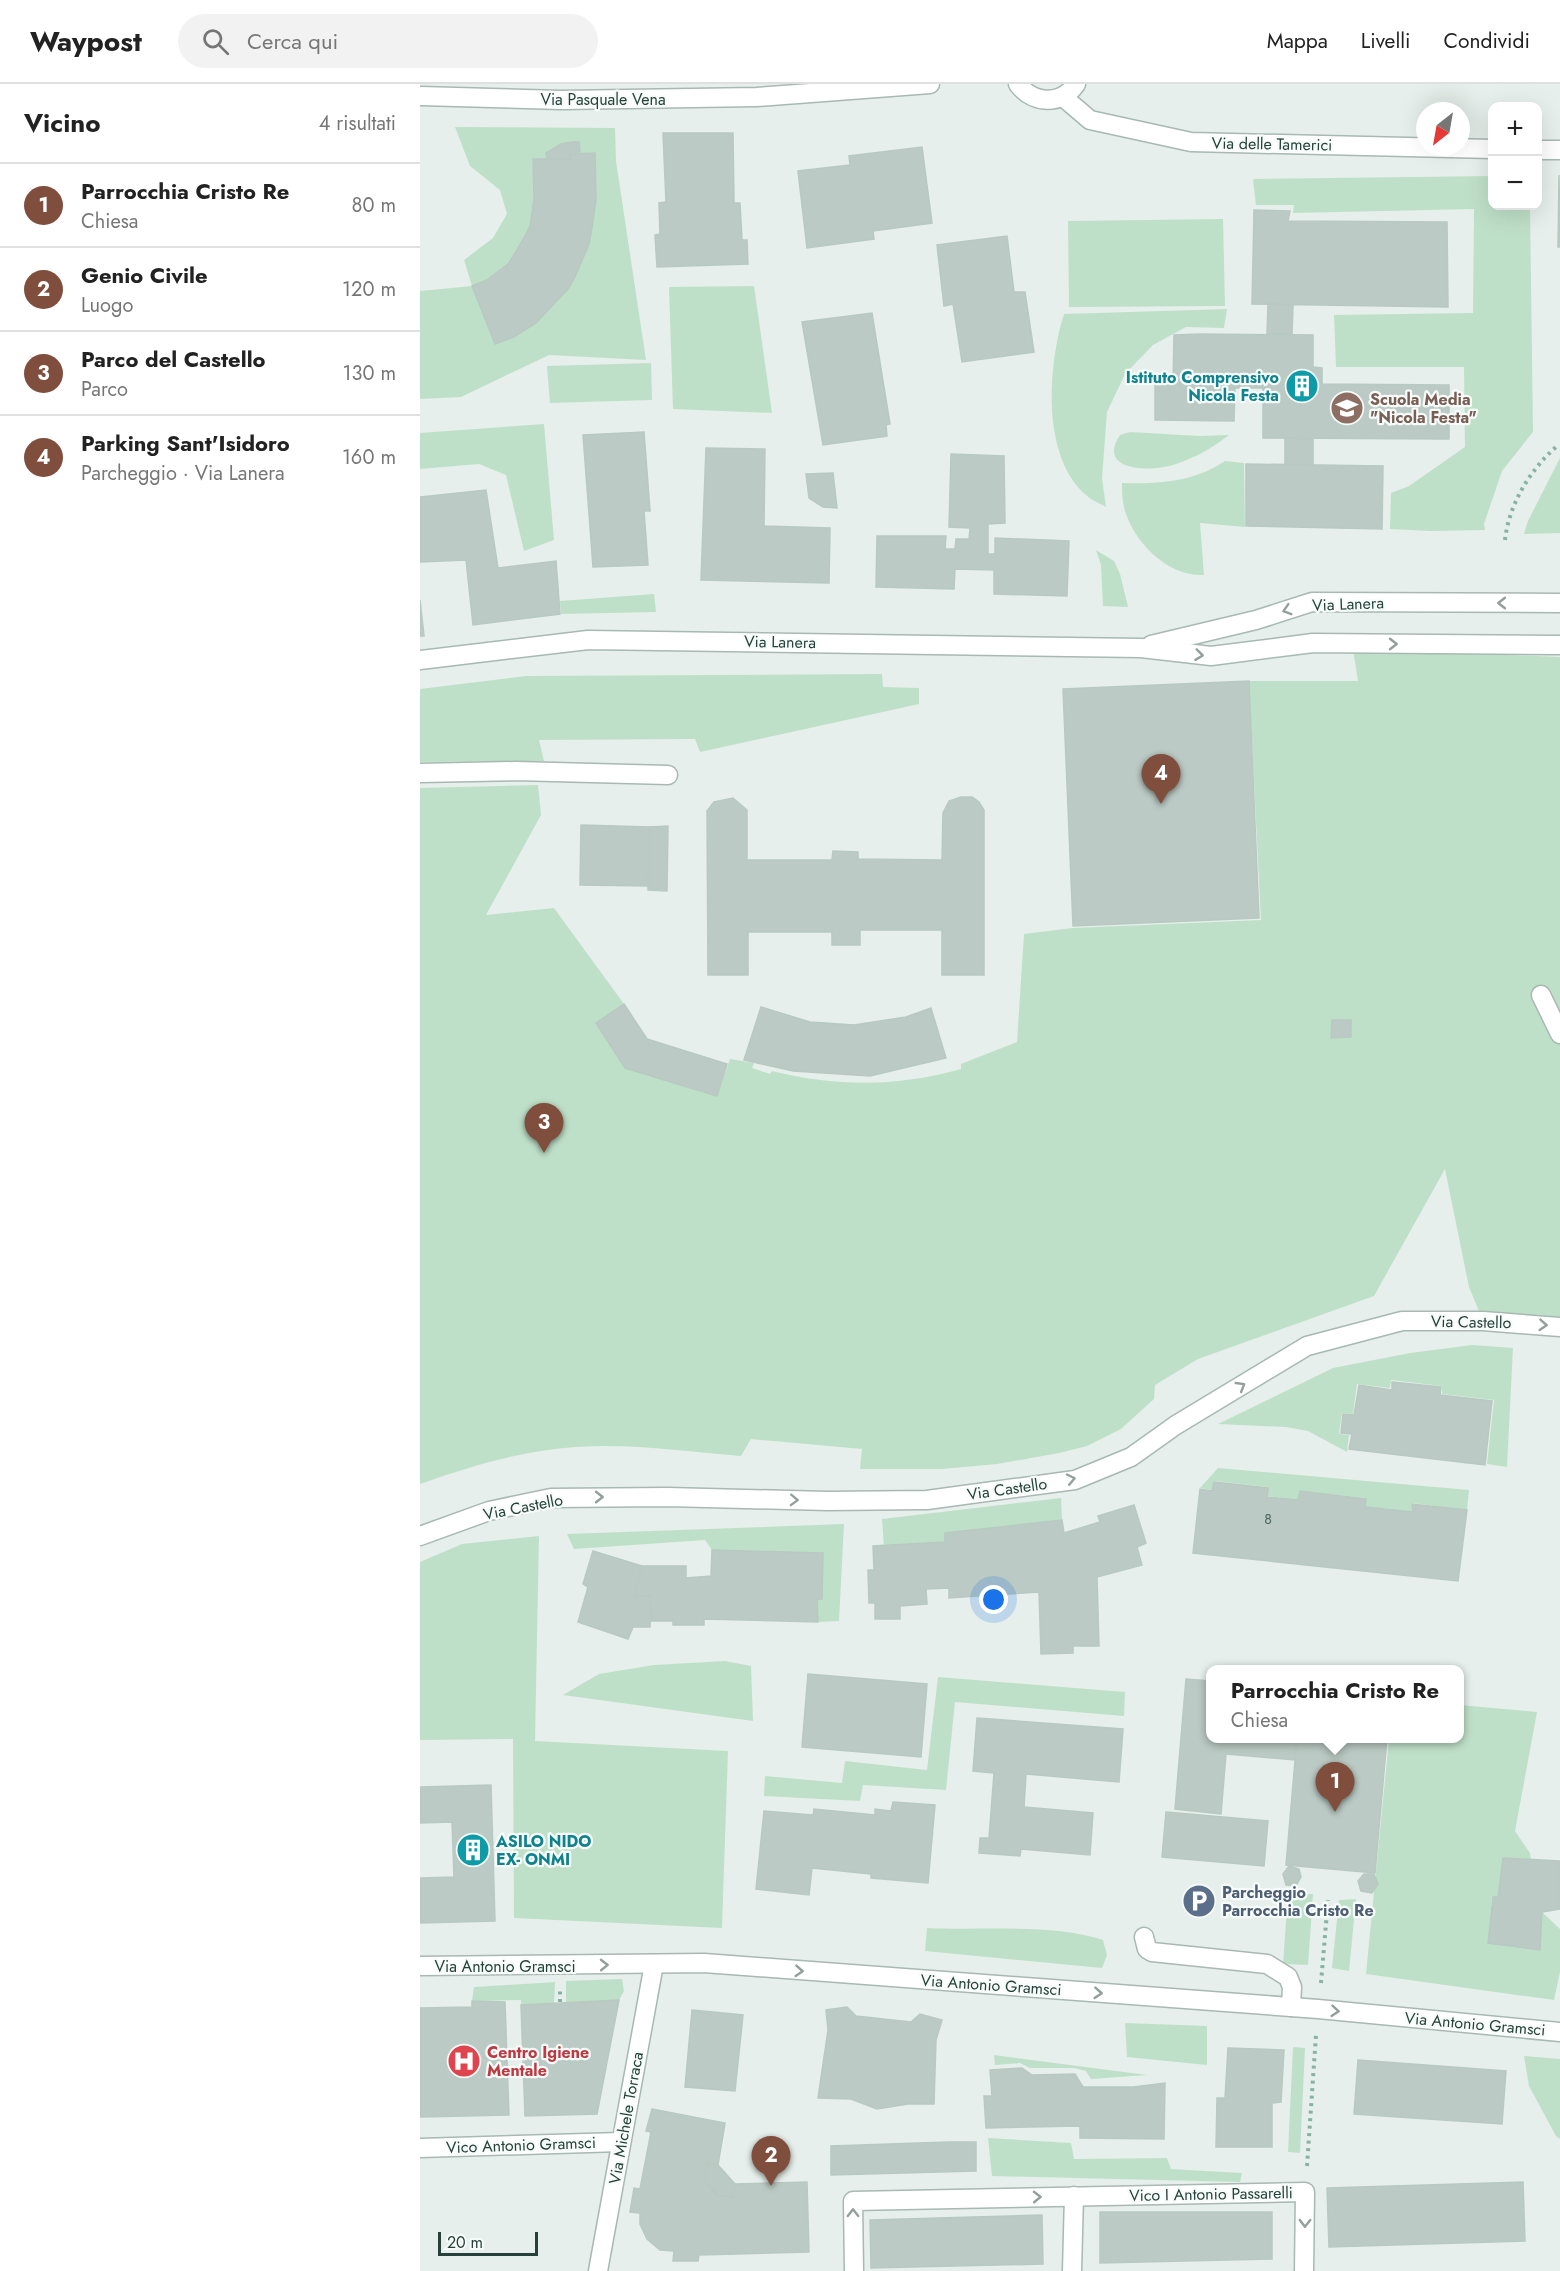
<!DOCTYPE html>
<html lang="it">
<meta charset="utf-8">
<style>
body{margin:0;font-family:Jost,sans-serif;background:#f2f2f2;color:#222}
.controls{position:absolute;right:18px;top:18px;display:grid;overflow:hidden;border-radius:12px;box-shadow:0 6px 24px #0002}
.controls button{width:54px;height:54px;display:grid;place-items:center;padding:0;border:0;border-bottom:2px solid #e0e0e0;background:#fff;color:#222;font:30px sans-serif}
.compass{position:absolute;left:996px;top:18px;width:54px;height:54px;border-radius:50%;background:#fff;box-shadow:0 6px 24px #0002;rotate:211deg}
.scale{position:absolute;left:18px;bottom:15px;width:100px;box-sizing:border-box;padding-left:6px;border:3px solid #24423a;border-top:0;font-size:16px;line-height:21px;white-space:nowrap;color:#24423a;-webkit-text-stroke:4px #f7fbf9;paint-order:stroke}
.you{position:absolute;left:574px;top:1516px;width:21px;height:21px;margin:-15px;border:4px solid #fff;border-radius:50%;background:#1a73e8;box-shadow:0 0 0 9px #1a73e833}
.badge{display:grid;place-items:center;width:39px;height:39px;border-radius:50%;background:#804e3d;color:#fff;font-size:20px;font-weight:700}
.pin{position:absolute;translate:-50% -50px;filter:drop-shadow(0 2px 3px #0008)}
.pin::after{content:'';position:absolute;top:32px;width:21px;height:18px;background:inherit;clip-path:polygon(0 0,100% 0,50% 100%)}
.popup{position:absolute;left:786px;top:1581px;width:258px;height:78px;box-sizing:border-box;display:grid;place-content:center;border-radius:12px;background:#fff;filter:drop-shadow(0 2px 4px #0005);font-size:20px;white-space:nowrap;color:#767676}
.popup b{font-size:22px;color:#222}
.popup::after{content:'';position:absolute;left:50%;top:100%;margin-left:-12px;border:12px solid transparent;border-top-color:#fff}
.list{margin:0;padding:0;list-style:none}
h2{display:flex;justify-content:space-between;align-items:center;height:78px;margin:0;padding:0 24px;font-size:26px}
h2 small{font-size:20px;font-weight:400;color:#767676}
.list li{display:grid;grid-template-columns:39px 1fr auto;gap:18px;align-items:center;box-sizing:border-box;height:84px;padding:0 24px;border-top:2px solid #e0e0e0}
.list b{display:block;font-size:22px;white-space:nowrap}
.list p{margin:0;font-size:20px;white-space:nowrap;color:#767676}
.list em{font-size:20px;font-style:normal;color:#767676}
.icon{flex:none;width:33px;height:33px;fill:none;stroke:currentColor;stroke-width:2;stroke-linecap:round;stroke-linejoin:round}
.map{position:relative;flex:none;width:1140px;height:2187px;overflow:hidden}
header{display:flex;align-items:center;gap:36px;box-sizing:border-box;height:84px;padding:0 30px;background:#fff;border-bottom:2px solid #e0e0e0}
header strong{font-size:28px}
nav{display:flex;gap:33px;margin-inline-start:auto;font-size:21px}
.search{width:420px;height:54px;background:#f2f2f2;display:flex;align-items:center;gap:15px;box-sizing:border-box;padding:0 21px;border-radius:33px;color:#767676;font-size:22px}
main{display:flex}
aside{flex:1;background:#fff}
.map>svg:first-child{display:block}
.green{fill:#bfe0c8}
.building{fill:#bbcac4;stroke:#b8c9c2;stroke-width:1.5}
.lines{fill:none;stroke-linecap:round;stroke-linejoin:round}
.minor-casing{stroke:#a8b8b2;stroke-width:21}
.path{stroke:#86b3a5;stroke-width:4;stroke-dasharray:3 4.5;stroke-linecap:butt}
.minor{stroke:#fff;stroke-width:18}
.oneway{stroke:#92a09c}
.labels{text-anchor:middle;dominant-baseline:central;stroke-width:4.5;stroke-linejoin:round;paint-order:stroke}
.number-label{font-size:14px;fill:#4a645c}
.street-label{font-size:16px;fill:#24423a;stroke:#f7fbf9}
.culture-label{font-size:16px;font-weight:bold;fill:#0d838f;stroke:#f7fbf9;text-anchor:end}
.education-label{font-size:16px;font-weight:bold;fill:#785e54;stroke:#f7fbf9;text-anchor:start}
.service-label{font-size:16px;font-weight:bold;fill:#4e5e75;stroke:#f7fbf9;text-anchor:start}
.health-label{font-size:16px;font-weight:bold;fill:#be3a42;stroke:#f7fbf9;text-anchor:start}
</style>
<header>
<strong>Waypost</strong>
<div class="search"><svg class="icon" aria-label="search" viewBox="0 0 24 24"><circle cx="10" cy="10" r="6"/><path d="M15 15l6 6"/></svg>Cerca qui</div>
<nav><a>Mappa</a><a>Livelli</a><a>Condividi</a></nav>
</header>
<main>
<aside>
<h2>Vicino<small>4 risultati</small></h2>
<ul class="list">
<li><span class="badge">1</span><div><b>Parrocchia Cristo Re</b><p>Chiesa</p></div><em>80 m</em></li>
<li><span class="badge">2</span><div><b>Genio Civile</b><p>Luogo</p></div><em>120 m</em></li>
<li><span class="badge">3</span><div><b>Parco del Castello</b><p>Parco</p></div><em>130 m</em></li>
<li><span class="badge">4</span><div><b>Parking Sant'Isidoro</b><p>Parcheggio · Via Lanera</p></div><em>160 m</em></li>
</ul>
</aside>
<div class="map">
<svg width="1140" height="2187" viewBox="0 0 1140 2187">
<rect width="100%" height="100%" fill="#e6efeb"/>
<g class="green">
<polygon points="35,43 195,44 196,77 226,276 129,271 41,313 0,315 0,207 52,202 44,176 73,154 87,130 80,106 50,82"/>
<polygon points="1072,92 1072,122 1110,122 1113,348 1082,387 1064,440 1065,446 1011,447 970,445 971,409 989,402 1045,363 1044,283 916,283 914,231 1053,229 1054,125 873,129 874,121 836,121 833,95"/>
<polygon points="803,135 805,222 649,223 648,137"/>
<polygon points="334,202 352,329 253,325 249,203"/>
<path d="M807,225L804,244L766,243L733,261L705,290L687,328L682,394L686,423C679,419 671,416 666,411C621,372 628,281 644,230Z"/>
<polygon points="231,279 232,316 130,319 127,282"/>
<polygon points="124,340 134,456 104,467 86,391 59,380 0,385 0,349"/>
<path d="M710,348L780,352L809,351C792,364 777,373 756,380C735,388 675,389 700,351Z"/>
<polygon points="1140,374 1140,449 1104,450 1108,437"/>
<path d="M805,377L824,379L825,443L780,439L784,491C748,493 715,459 705,427C702,417 702,408 702,399C739,400 774,398 805,377Z"/>
<polygon points="676,466 694,477 700,490 708,523 683,522 681,481"/>
<polygon points="234,510 236,528 141,530 140,517"/>
<path d="M933,565L1140,573V1243L1063,1237L1049,1203L1025,1085L954,1212L778,1275L735,1301L734,1315L701,1345L667,1362L639,1369L577,1380L522,1385H440L442,1365L331,1355L321,1372C258,1367 191,1356 128,1366C84,1372 42,1385 0,1400V704L118,701L121,731L66,831L134,824L204,920L176,939L205,984L297,1012L310,975L334,979L332,984L350,990L352,987C417,1003 477,1003 541,985V980L597,958L604,850L653,844L841,836L829,597H938Z"/>
<polygon points="462,590 463,603 499,604 499,620 280,668 275,655 119,656 124,677 0,678 0,605 106,592"/>
<polygon points="1052,1261 1093,1264 1087,1383 1067,1380 1074,1316 1022,1310 1022,1302 971,1296 970,1304 937,1300 933,1330 922,1329 919,1350 929,1351 927,1368 888,1347 866,1343 798,1340 913,1284 990,1269"/>
<polygon points="798,1384 1049,1406 1047,1426 992,1419 992,1428 946,1423 946,1414 880,1407 878,1416 848,1412 848,1403 794,1397 792,1406 780,1404"/>
<polygon points="641,1414 642,1436 525,1449 525,1458 464,1463 462,1435"/>
<polygon points="424,1440 419,1537 398,1538 397,1516 402,1515 403,1469 292,1466 285,1456 154,1465 147,1450"/>
<polygon points="119,1452 115,1657 308,1667 302,1844 94,1834 93,1655 0,1656 0,1478 42,1460"/>
<polygon points="305,1577 331,1582 333,1637 143,1611 179,1590 234,1581"/>
<polygon points="518,1593 705,1608 704,1632 535,1618 526,1706 443,1701 440,1717 344,1712 345,1692 422,1699 425,1677 507,1686"/>
<polygon points="1040,1621 1117,1628 1095,1747 1110,1769 1111,1777 1083,1774 1078,1813 1072,1813 1068,1859 1120,1865 1122,1828 1140,1845 1140,1888 1134,1916 946,1890 969,1655 1040,1654"/>
<polygon points="868,1810 893,1810 888,1881 863,1880"/>
<polygon points="936,1815 929,1887 912,1884 919,1816"/>
<path d="M507,1844C562,1847 631,1839 683,1856L687,1871L682,1884L505,1867Z"/>
<polygon points="202,1895 204,1907 199,1916 146,1919 146,1897"/>
<polygon points="135,1898 134,1920 101,1921 101,1916 52,1917 54,1903"/>
<polygon points="705,1939 787,1942 787,1981 707,1973"/>
<polygon points="873,1963 885,1964 880,2069 868,2068"/>
<polygon points="574,1971 727,1991 671,1995 666,1987 654,1984 610,1984 600,1979 575,1981"/>
<polygon points="1104,1972 1140,1975 1140,2055 1136,2052 1109,2002"/>
<polygon points="568,2054 651,2059 654,2075 747,2074 751,2085 822,2089 820,2098 572,2092"/>
</g>
<g class="building">
<polygon points="243,49 313,49 314,119 320,119 322,156 327,156 328,180 237,183 235,151 240,150 239,119 246,118"/>
<polygon points="152,58 159,58 160,70 150,70 150,75 127,75 126,69 141,60"/>
<polygon points="502,63 512,139 453,147 454,155 387,164 378,87 430,81 429,72"/>
<polygon points="175,69 176,115 172,144 169,160 155,193 148,205 116,239 94,253 75,260 52,202 67,196 89,179 105,152 110,142 114,115 113,75 150,75 150,70"/>
<polygon points="1139,91 1140,163 1138,163"/>
<polygon points="834,126 870,127 868,137 1027,138 1028,223 832,220"/>
<polygon points="587,152 594,208 605,208 614,268 542,278 533,220 524,222 517,161"/>
<polygon points="848,220 873,221 872,250 847,250"/>
<polygon points="452,229 470,340 466,341 467,352 403,361 382,238"/>
<polygon points="780,250 893,251 893,283 902,284 902,300 1029,301 1029,355 843,354 843,304 815,304 814,337 735,336 735,299 753,299 754,251"/>
<polygon points="224,348 230,427 224,427 228,481 173,483 163,351"/>
<polygon points="865,354 893,355 893,381 865,381"/>
<polygon points="286,364 345,365 344,442 410,444 409,499 281,496"/>
<polygon points="531,370 584,372 585,439 568,440 568,470 575,470 575,454 649,457 647,512 574,510 574,486 535,485 534,505 456,503 457,452 526,452 525,465 535,465 536,455 549,455 550,444 529,443"/>
<polygon points="826,380 963,382 962,445 826,442"/>
<polygon points="413,389 417,424 403,423 389,414 386,390"/>
<polygon points="66,406 78,484 136,477 140,530 53,541 46,476 0,478 0,413"/>
<polygon points="0,516 4,552 0,552"/>
<polygon points="829,597 839,834 653,842 643,605"/>
<polygon points="541,713 552,713 559,718 564,726 564,891 522,891 522,846 440,846 440,861 412,861 412,848 328,848 328,891 288,891 287,727 294,718 313,714 327,726 327,776 412,776 413,767 438,768 438,775 522,776 523,729 529,717"/>
<polygon points="161,741 230,743 228,802 160,801"/>
<polygon points="248,742 247,807 228,806 230,743"/>
<polygon points="204,920 227,955 307,980 297,1012 205,984 176,939"/>
<polygon points="341,923 390,938 434,941 486,933 511,924 526,974 450,992 373,987 324,976"/>
<polygon points="912,936 931,936 931,953 911,954"/>
<polygon points="972,1298 1021,1303 1020,1311 1072,1317 1065,1381 929,1365 932,1350 921,1349 923,1330 934,1331 939,1301 972,1306"/>
<polygon points="794,1398 848,1404 847,1413 878,1416 880,1407 946,1415 945,1423 993,1428 992,1420 1047,1426 1038,1497 773,1469 780,1405 792,1407"/>
<polygon points="714,1421 726,1459 717,1463 722,1481 677,1493 679,1562 653,1562 653,1569 621,1570 619,1508 529,1514 529,1504 506,1505 507,1520 480,1522 480,1535 455,1535 455,1519 449,1519 448,1486 454,1486 453,1462 525,1458 525,1449 642,1436 644,1449 680,1438 678,1432"/>
<polygon points="292,1466 403,1469 402,1515 397,1516 398,1538 284,1535 284,1541 253,1541 253,1537 231,1537 231,1512 214,1512 222,1482 266,1482 266,1494 291,1492"/>
<polygon points="173,1467 222,1482 214,1512 231,1512 230,1543 213,1543 208,1555 158,1538 168,1503 163,1500"/>
<polygon points="388,1590 507,1600 501,1673 382,1663"/>
<polygon points="766,1595 790,1597 790,1654 877,1654 875,1676 806,1670 801,1730 755,1725"/>
<polygon points="557,1634 703,1645 699,1698 606,1690 604,1723 673,1729 670,1771 601,1765 600,1772 559,1769 560,1754 569,1754 574,1689 553,1687"/>
<polygon points="877,1654 967,1654 955,1789 866,1781"/>
<polygon points="71,1701 75,1837 0,1839 0,1794 34,1793 32,1738 0,1739 0,1703"/>
<polygon points="473,1718 515,1721 508,1799 451,1794 451,1790 392,1784 389,1811 336,1805 344,1727 393,1731 394,1725 455,1731 455,1725 471,1727"/>
<polygon points="746,1728 848,1737 844,1782 742,1773"/>
<polygon points="1083,1774 1140,1777 1140,1825 1122,1828 1120,1866 1068,1859 1073,1813 1078,1813"/>
<polygon points="869,1782 879,1785 881,1793 876,1802 866,1801 863,1790"/>
<polygon points="944,1790 954,1790 958,1800 952,1809 941,1807 938,1797"/>
<polygon points="199,1916 177,2030 105,2032 101,1921"/>
<polygon points="52,1917 85,1918 89,2031 0,2033 0,1924 52,1923"/>
<polygon points="427,1923 436,1932 491,1938 500,1930 522,1936 516,1956 514,2020 488,2020 457,2025 431,2015 398,2014 408,1946 406,1926"/>
<polygon points="272,1926 323,1931 315,2007 265,2003"/>
<polygon points="808,1964 864,1966 861,2018 852,2019 852,2063 796,2063 797,2014 805,2014"/>
<polygon points="938,1976 1086,1987 1082,2040 934,2030"/>
<polygon points="602,1984 612,1991 655,1990 663,2003 713,2003 745,1999 744,2055 660,2054 660,2042 566,2044 564,2012 572,2012 570,1986"/>
<polygon points="232,2025 305,2039 298,2081 287,2079 284,2096 297,2111 313,2113 315,2100 387,2098 389,2168 279,2171 278,2177 253,2177 254,2167 240,2166 227,2155 220,2140 220,2129 210,2128 214,2104 220,2105 231,2048 226,2047"/>
<polygon points="529,2058 556,2058 556,2087 411,2091 411,2062"/>
<polygon points="287,2079 298,2081 315,2100 313,2113 297,2111 284,2096"/>
<polygon points="1103,2098 1105,2157 909,2163 907,2104"/>
<polygon points="680,2128 852,2128 852,2175 680,2179"/>
<polygon points="622,2131 623,2180 451,2184 450,2136"/>
</g>
<g class="lines">
<g class="minor-casing">
<g id="minor">
<path d="M598,0C613,20 641,22 656,0"/>
<polyline points="0,12 141,16 337,13 510,0"/>
<polyline points="643,13 670,36 771,58 1072,65"/>
<polyline points="1118,66 1140,66"/>
<polyline points="731,561 836,536 892,518 1140,519"/>
<polyline points="0,576 168,556 721,564 791,572 893,559 1140,561"/>
<polyline points="0,689 96,687 248,691"/>
<polyline points="1121,911 1140,950"/>
<polyline points="0,1452 69,1427 131,1414 248,1413 407,1417 507,1416 655,1396 711,1373 756,1341 887,1262 982,1237 1063,1237 1140,1243"/>
<polyline points="724,1853 727,1865 732,1868 847,1880 868,1893 872,1903 871,1923"/>
<polyline points="0,1882 284,1879 898,1925 1140,1948"/>
<polyline points="0,2064 201,2058"/>
<polyline points="178,2187 234,1880"/>
<polyline points="434,2187 433,2117 885,2108 884,2187"/>
<polyline points="652,2187 654,2112"/>
</g>
</g>
<g class="path">
<path d="M1085,456C1089,420 1110,386 1137,362"/>
<polyline points="901,1899 908,1816"/>
<polyline points="140,1918 140,1905"/>
<polyline points="887,2082 896,1951"/>
</g>
<use href="#minor" class="minor"/>
</g>
<defs><path id="oneway-chevron" d="M-2-3.5L2.5 0L-2 3.5" fill="none" stroke-width="1.6" stroke-linecap="round" stroke-linejoin="round" transform="scale(1.5)"/></defs>
<g class="oneway">
<use href="#oneway-chevron" transform="translate(1082 519) rotate(-180)"/>
<use href="#oneway-chevron" transform="translate(867 526) rotate(163)"/>
<use href="#oneway-chevron" transform="translate(973 560)"/>
<use href="#oneway-chevron" transform="translate(779 571) rotate(7)"/>
<use href="#oneway-chevron" transform="translate(1123 1241) rotate(4)"/>
<use href="#oneway-chevron" transform="translate(821 1302) rotate(-31)"/>
<use href="#oneway-chevron" transform="translate(651 1395) rotate(-12)"/>
<use href="#oneway-chevron" transform="translate(179 1413)"/>
<use href="#oneway-chevron" transform="translate(374 1416) rotate(2)"/>
<use href="#oneway-chevron" transform="translate(184 1881) rotate(-1)"/>
<use href="#oneway-chevron" transform="translate(379 1887) rotate(4)"/>
<use href="#oneway-chevron" transform="translate(678 1909) rotate(4)"/>
<use href="#oneway-chevron" transform="translate(915 1927) rotate(5)"/>
<use href="#oneway-chevron" transform="translate(617 2113) rotate(-1)"/>
<use href="#oneway-chevron" transform="translate(433 2129) rotate(-90)"/>
<use href="#oneway-chevron" transform="translate(885 2139) rotate(91)"/>
</g>
<defs>
<g id="building-disc" transform="scale(1.725)"><circle r="9.5" fill="#0f9aa8" stroke="#f7fbf9"/><path d="M-4-6H4V6H1V3H-1V6H-4ZM-2.5-4.3h1.7v1.8h-1.7ZM.8-4.3h1.7v1.8H.8ZM-2.5-1h1.7V.8h-1.7ZM.8-1h1.7V.8H.8Z" fill="#fff"/></g>
<g id="school-disc" transform="scale(1.725)"><circle r="9.5" fill="#8d6e63" stroke="#f7fbf9"/><path d="M0-5L7-2L0 1L-7-2ZM-4 1L0 2.5L4 1V4Q0 6-4 4Z" fill="#fff"/></g>
<g id="parking-disc" transform="scale(1.725)"><circle r="9.5" fill="#5c6f8a" stroke="#f7fbf9"/><path d="M-3.5-5.5H1a3.5 3.5 0 0 1 0 7H-1V5.5H-3.5ZM-1-3.4V-.6H.8a1.4 1.4 0 0 0 0-2.8Z" fill="#fff"/></g>
<g id="hospital-disc" transform="scale(1.725)"><circle r="9.5" fill="#e0444e" stroke="#f7fbf9"/><path d="M-5-5h3v3.5h4V-5h3V5h-3V1.5h-4V5h-3Z" fill="#fff"/></g>
</defs>
<g fill-rule="evenodd">
<use href="#building-disc" x="882" y="302"/>
<use href="#school-disc" x="927" y="324"/>
<use href="#building-disc" x="53" y="1766"/>
<use href="#parking-disc" x="779" y="1817"/>
<use href="#hospital-disc" x="44" y="1977"/>
</g>
<g class="labels">
<g class="number-label">
<text x="848" y="1435">8</text>
</g>
<g class="street-label">
<text x="183" y="15">Via Pasquale Vena</text>
<text transform="translate(852 60) rotate(1)">Via delle Tamerici</text>
<text transform="translate(928 520) rotate(-2)">Via Lanera</text>
<text transform="translate(360 558) rotate(1)">Via Lanera</text>
<text transform="translate(1051 1238) rotate(1)">Via Castello</text>
<text transform="translate(587 1405) rotate(-8)">Via Castello</text>
<text transform="translate(103 1423) rotate(-11)">Via Castello</text>
<text x="85" y="1882">Via Antonio Gramsci</text>
<text transform="translate(571 1901) rotate(4)">Via Antonio Gramsci</text>
<text transform="translate(1055 1940) rotate(5)">Via Antonio Gramsci</text>
<text transform="translate(206 2034) rotate(-80)">Via Michele Torraca</text>
<text transform="translate(101 2061) rotate(-2)">Vico Antonio Gramsci</text>
<text transform="translate(791 2110) rotate(-1)">Vico I Antonio Passarelli</text>
</g>
<g class="culture-label">
<text x="859" y="293">Istituto Comprensivo<tspan x="859" dy="18">Nicola Festa</tspan></text>
<text x="76" y="1757" text-anchor="start">ASILO NIDO<tspan x="76" dy="18">EX- ONMI</tspan></text>
</g>
<g class="education-label">
<text x="950" y="315">Scuola Media<tspan x="950" dy="18">"Nicola Festa"</tspan></text>
</g>
<g class="service-label">
<text x="802" y="1808">Parcheggio<tspan x="802" dy="18">Parrocchia Cristo Re</tspan></text>
</g>
<g class="health-label">
<text x="67" y="1968">Centro Igiene<tspan x="67" dy="18">Mentale</tspan></text>
</g>
</g>
</svg>
<div class="controls">
<button>+</button>
<button>−</button>
</div>
<svg class="compass" viewBox="-18 -18 36 36"><path d="M0-13l5 13h-10z" fill="#e53935"/><path d="M0 13l5-13h-10z" fill="#767676"/></svg>
<div class="scale">20 m</div>
<div class="you"></div>
<div class="pin badge" style="left:915px;top:1728px">1</div>
<div class="popup"><b>Parrocchia Cristo Re</b>Chiesa</div>
<div class="pin badge" style="left:351px;top:2102px">2</div>
<div class="pin badge" style="left:124px;top:1069px">3</div>
<div class="pin badge" style="left:741px;top:720px">4</div>
</div>
</main>
